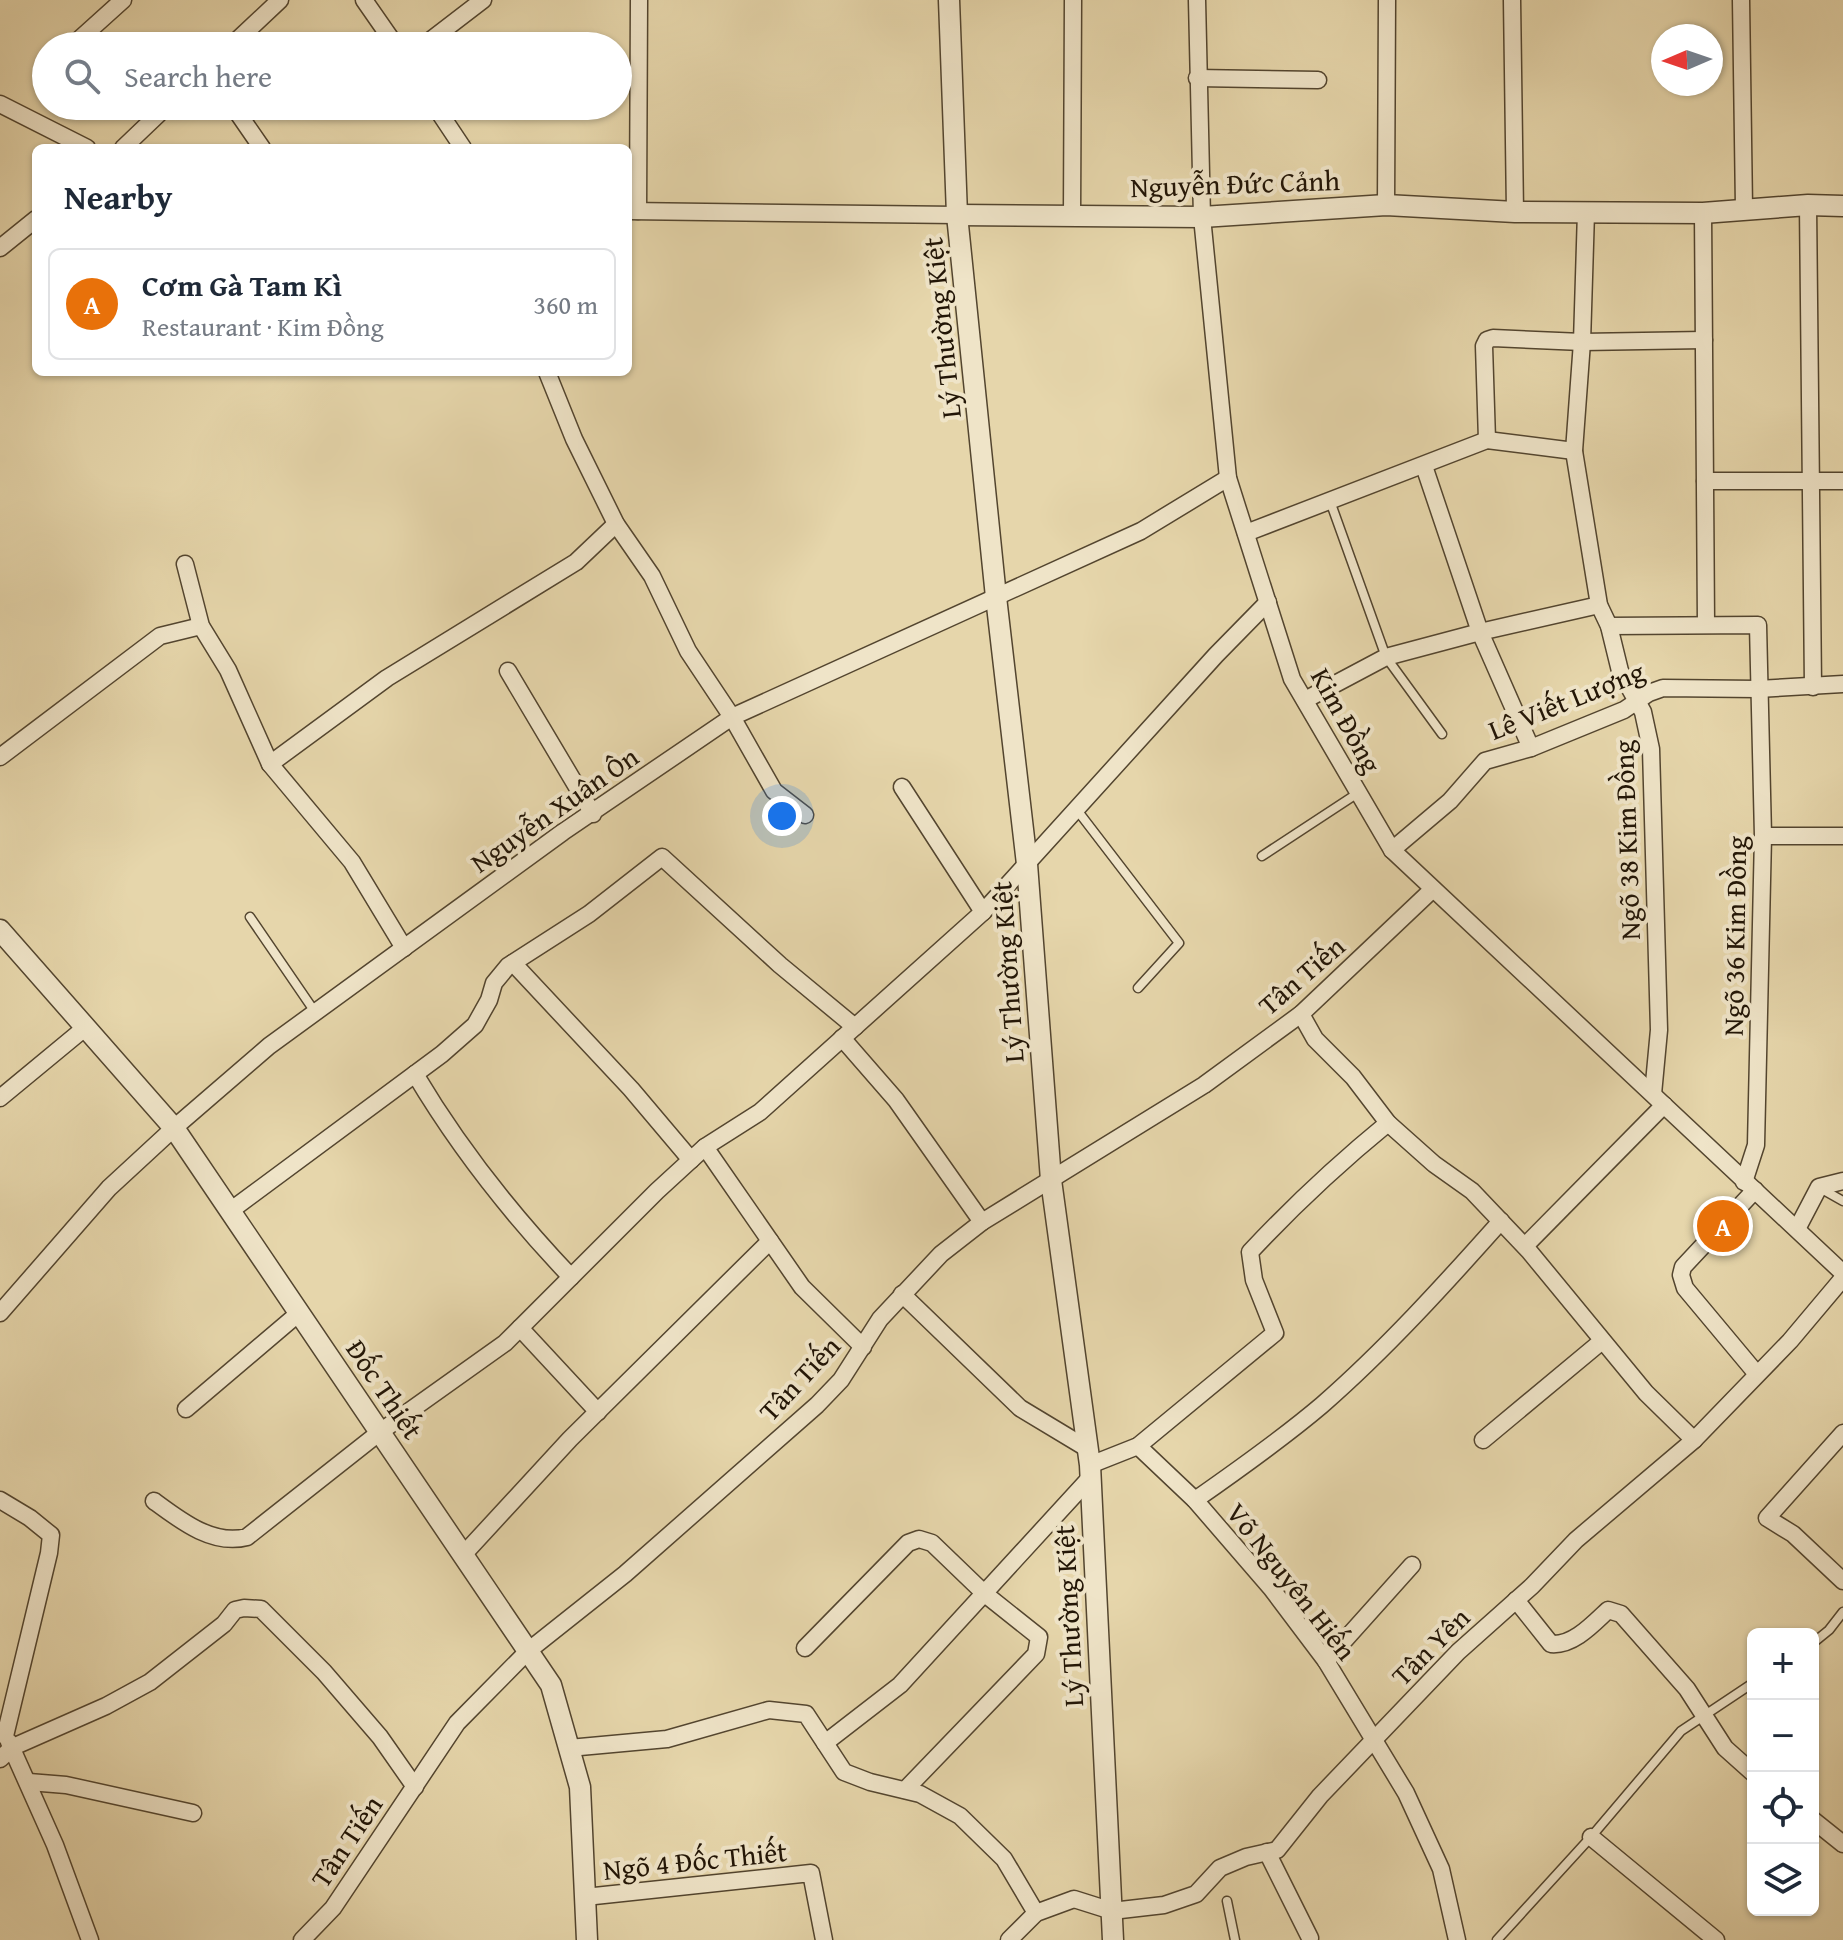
<!DOCTYPE html>
<meta charset="utf-8">
<style>
body{margin:0;font-family:"Gentium Book Plus",serif;background:#f2f2f3;color:#1f2937}
.controls{position:absolute;right:24px;bottom:24px;display:grid;overflow:hidden;border-radius:12px;box-shadow:0 2px 6px #0004}
.controls button{width:72px;height:72px;display:grid;place-items:center;padding:0;border:0;border-bottom:2px solid #e0e1e3;background:#fff;color:#1f2937;font:40px sans-serif}
.compass{position:absolute;left:1651px;top:24px;width:72px;height:72px;border-radius:50%;background:#fff;box-shadow:0 2px 6px #0004;rotate:268deg}
.you{position:absolute;left:782px;top:816px;width:28px;height:28px;margin:-20px;border:6px solid #fff;border-radius:50%;background:#1a73e8;box-shadow:0 0 0 12px #1a73e833}
.badge{display:grid;place-items:center;width:52px;height:52px;border-radius:50%;background:#ea580c;color:#fff;font-size:26px;font-weight:700}
.pin{position:absolute;translate:-50% -50%;border:4px solid #fff;box-shadow:0 2px 8px #0006}
.list{margin:0;padding:0;list-style:none}
h2{display:flex;justify-content:space-between;align-items:center;height:104px;margin:0;padding:0 32px;font-size:34px}
h2 small{font-size:26px;font-weight:400;color:#747a83}
.list li{display:grid;grid-template-columns:52px 1fr auto;gap:24px;align-items:center;box-sizing:border-box;height:112px;margin:0 16px 16px;padding:0 16px;border:2px solid #e0e1e3;border-radius:12px}
.list b{display:block;font-size:30px;white-space:nowrap}
.list p{margin:0;font-size:26px;white-space:nowrap;color:#747a83}
.list em{font-size:26px;font-style:normal;color:#747a83}
.icon{flex:none;width:44px;height:44px;fill:none;stroke:currentColor;stroke-width:2;stroke-linecap:round;stroke-linejoin:round}
.map{position:relative;flex:none;width:1843px;height:1940px;overflow:hidden}
.search{position:absolute;background:#fff;box-shadow:0 2px 6px #0004;left:32px;top:32px;width:600px;height:88px;display:flex;align-items:center;gap:20px;box-sizing:border-box;padding:0 28px;border-radius:44px;color:#747a83;font-size:30px}
.panel{position:absolute;background:#fff;box-shadow:0 2px 6px #0004;left:32px;top:144px;width:600px;height:232px;border-radius:12px}
.map>svg:first-child{display:block}
.lines{fill:none;stroke-linecap:round;stroke-linejoin:round}
.service-casing{stroke:#53452f;stroke-width:11}
.minor-casing{stroke:#53452f;stroke-width:19}
.tertiary-casing{stroke:#53452f;stroke-width:23}
.service{stroke:#efe4c8;stroke-width:8}
.minor{stroke:#efe4c8;stroke-width:16}
.tertiary{stroke:#efe4c8;stroke-width:20}
.labels{text-anchor:middle;dominant-baseline:central;stroke-width:8;stroke-linejoin:round;paint-order:stroke}
.street-label{font-size:28px;fill:#221506;stroke:#efe4c8}
</style>
<div class="map">
<svg width="1843" height="1940" viewBox="0 0 1843 1940">
<rect width="100%" height="100%" fill="#e6d6ab"/>
<filter id="stains"><feTurbulence type="fractalNoise" baseFrequency=".0025" numOctaves="4"/><feColorMatrix values="0 0 0 0 .2 0 0 0 0 .09 0 0 0 0 .02 0 0 0 .5 -.17"/></filter>
<radialGradient id="worn" r=".72"><stop offset=".6" stop-color="#630" stop-opacity="0"/><stop offset="1" stop-color="#630" stop-opacity=".3"/></radialGradient>
<g class="lines">
<g class="service-casing">
<g id="service">
<polyline points="1330,501 1386,657 1442,734"/>
<polyline points="1077,810 1179,943 1138,988"/>
<polyline points="1262,856 1358,793"/>
<polyline points="250,917 315,1012"/>
<polyline points="1820,1188 1843,1201"/>
<polyline points="1813,1643 1829,1630 1843,1612"/>
<polyline points="1227,1901 1235,1940"/>
<polyline points="1497,1940 1591,1837 1681,1731 1753,1683"/>
</g>
</g>
<g class="minor-casing">
<g id="minor">
<polyline points="364,0 396,46"/>
<polyline points="1197,0 1202,217 1228,478 1292,679 1392,850 1843,1273"/>
<polyline points="1512,0 1515,212"/>
<polyline points="1741,0 1744,208"/>
<polyline points="72,46 123,0"/>
<polyline points="231,46 280,0"/>
<polyline points="423,46 483,0"/>
<polyline points="1197,78 1318,80"/>
<polyline points="0,104 87,148"/>
<polyline points="233,106 262,148"/>
<polyline points="435,106 463,148"/>
<polyline points="123,148 167,106"/>
<polyline points="1386,205 1387,0"/>
<polyline points="1808,205 1813,687"/>
<polyline points="628,211 957,215"/>
<polyline points="638,211 639,0"/>
<polyline points="1586,212 1582,342 1574,451 1599,605 1609,626 1620,671 1643,712 1651,749 1659,1030 1653,1094"/>
<polyline points="1703,213 1706,624"/>
<polyline points="1072,215 1073,0"/>
<polyline points="0,248 36,219"/>
<polyline points="547,372 574,439 616,524 652,576 688,651 732,717 774,791 805,815"/>
<polyline points="1487,440 1484,346 1487,340 1493,338 1582,342 1704,340"/>
<polyline points="1424,466 1480,632 1531,748"/>
<polyline points="1705,481 1843,481"/>
<polyline points="1246,533 1487,440 1574,451"/>
<polyline points="185,564 201,626 228,670 270,764 352,862 404,948"/>
<polyline points="1609,626 1758,625 1763,836 1756,1145 1744,1182"/>
<polyline points="508,671 593,814"/>
<polyline points="1305,700 1386,657 1480,632 1599,605"/>
<polyline points="0,757 160,636 201,626"/>
<polyline points="270,764 387,678 576,562 616,524"/>
<polyline points="902,787 983,912"/>
<polyline points="1763,836 1843,836"/>
<polyline points="1392,850 1450,801 1485,761 1531,748 1624,710 1649,693 1663,688 1758,689 1843,684"/>
<polyline points="513,963 631,1089 691,1160"/>
<polyline points="1301,1014 1315,1039 1353,1077 1388,1123 1434,1164 1472,1191 1529,1251 1646,1393 1694,1440"/>
<polyline points="842,1038 896,1100 982,1222"/>
<path d="M415,1074C459,1148 511,1214 571,1277"/>
<polyline points="0,1098 86,1027"/>
<polyline points="705,1147 802,1287 863,1347"/>
<polyline points="1755,1190 1683,1267 1681,1275 1685,1288 1756,1373"/>
<polyline points="230,1211 442,1054 475,1025 489,1000 494,983 508,966 589,914 662,857 780,965 855,1027"/>
<polyline points="1797,1229 1819,1187 1843,1181"/>
<polyline points="1525,1246 1664,1105"/>
<polyline points="902,1294 1020,1408 1088,1449"/>
<polyline points="0,1313 109,1188 174,1128 269,1046 563,832 732,717 1141,531 1228,478"/>
<polyline points="520,1328 598,1412"/>
<polyline points="186,1409 299,1313"/>
<polyline points="1843,1433 1767,1518 1793,1534 1843,1581"/>
<polyline points="1483,1440 1602,1341"/>
<polyline points="1138,1446 1195,1500 1271,1588 1326,1661 1406,1793 1441,1869 1457,1940"/>
<path d="M1090,1465L1138,1446L1275,1333L1254,1280L1250,1252C1294,1205 1339,1163 1388,1123"/>
<polyline points="0,1500 30,1518 51,1535 49,1553 5,1736"/>
<path d="M1195,1500C1238,1470 1282,1439 1322,1405C1386,1349 1444,1285 1501,1221"/>
<path d="M154,1501C181,1521 213,1546 247,1537L380,1432L505,1343L657,1191L705,1147L760,1112L983,912L1216,655L1268,602"/>
<polyline points="463,1555 570,1439 770,1241"/>
<path d="M1516,1600L1551,1644C1573,1646 1593,1624 1608,1610L1621,1614L1687,1689L1725,1748L1753,1773"/>
<polyline points="805,1648 908,1543 919,1539 932,1543 985,1594 1039,1637 1036,1654 905,1790"/>
<polyline points="1326,1661 1412,1565"/>
<polyline points="9,1742 55,1845 90,1940"/>
<polyline points="825,1743 900,1685 1089,1479"/>
<polyline points="569,1748 667,1739 769,1710 806,1714 844,1772 870,1782 920,1794 960,1816 1004,1859 1036,1913"/>
<polyline points="0,1759 13,1747 106,1706 150,1682 224,1624 235,1610 244,1608 261,1609 324,1672 380,1737 415,1787"/>
<polyline points="29,1782 66,1785 193,1813"/>
<polyline points="1813,1820 1843,1844"/>
<polyline points="1591,1837 1716,1940"/>
<polyline points="1267,1852 1310,1938"/>
<polyline points="585,1897 811,1873 824,1940"/>
<polyline points="302,1940 333,1908 457,1723 528,1651 625,1574 817,1405 841,1380 880,1319 941,1254 982,1222 1204,1085 1301,1014 1433,889"/>
<polyline points="1009,1940 1036,1913 1074,1899 1112,1911 1164,1905 1196,1894 1220,1868 1246,1857 1277,1850 1320,1796 1458,1652 1532,1586 1576,1540 1694,1440 1790,1341 1843,1278"/>
</g>
</g>
<g class="tertiary-casing">
<g id="tertiary">
<polyline points="949,0 957,215 996,597 1027,864 1051,1180 1090,1465 1113,1940"/>
<polyline points="957,215 1202,217 1386,205 1515,212 1703,213 1808,205 1843,206"/>
<polyline points="0,930 174,1128 551,1685 580,1787 587,1940"/>
</g>
</g>
<use href="#service" class="service"/>
<use href="#minor" class="minor"/>
<use href="#tertiary" class="tertiary"/>
</g>
<g class="labels">
<g class="street-label">
<text transform="translate(1235 183) rotate(-2)">Nguyễn Đức Cảnh</text>
<text transform="translate(941 328) rotate(-96)">Lý Thường Kiệt</text>
<text transform="translate(1566 700) rotate(-22)">Lê Viết Lượng</text>
<text transform="translate(1347 720) rotate(61)">Kim Đồng</text>
<text transform="translate(554 809) rotate(-35)">Nguyễn Xuân Ôn</text>
<text transform="translate(1626 840) rotate(-92)">Ngõ 38 Kim Đồng</text>
<text transform="translate(1734 936) rotate(-89)">Ngõ 36 Kim Đồng</text>
<text transform="translate(1007 972) rotate(-94)">Lý Thường Kiệt</text>
<text transform="translate(1301 975) rotate(-41)">Tân Tiến</text>
<text transform="translate(799 1378) rotate(-47)">Tân Tiến</text>
<text transform="translate(385 1389) rotate(56)">Đốc Thiết</text>
<text transform="translate(1292 1581) rotate(52)">Võ Nguyên Hiến</text>
<text transform="translate(1068 1616) rotate(-93)">Lý Thường Kiệt</text>
<text transform="translate(1430 1646) rotate(-45)">Tân Yên</text>
<text transform="translate(346 1841) rotate(-56)">Tân Tiến</text>
<text transform="translate(695 1860) rotate(-6)">Ngõ 4 Đốc Thiết</text>
</g>
</g>
<rect width="100%" height="100%" filter="url(#stains)"/>
<rect width="100%" height="100%" fill="url(#worn)"/>
</svg>
<div class="controls">
<button>+</button>
<button>−</button>
<button><svg class="icon" aria-label="locate" viewBox="0 0 24 24"><circle cx="12" cy="12" r="6"/><path d="M12 2v4M12 18v4M2 12h4M18 12h4"/></svg></button>
<button><svg class="icon" aria-label="layers" viewBox="0 0 24 24"><path d="M12 4l9 5-9 5-9-5zM3 14l9 5 9-5"/></svg></button>
</div>
<svg class="compass" viewBox="-18 -18 36 36"><path d="M0-13l5 13h-10z" fill="#e53935"/><path d="M0 13l5-13h-10z" fill="#747a83"/></svg>
<div class="you"></div>
<div class="pin badge" style="left:1723px;top:1226px;background:#e8710a">A</div>
<div class="search"><svg class="icon" aria-label="search" viewBox="0 0 24 24"><circle cx="10" cy="10" r="6"/><path d="M15 15l6 6"/></svg>Search here</div>
<section class="panel">
<h2>Nearby<small></small></h2>
<ul class="list">
<li><span class="badge" style="background:#e8710a">A</span><div><b>Cơm Gà Tam Kì</b><p>Restaurant · Kim Đồng</p></div><em>360 m</em></li>
</ul>
</section>
</div>
